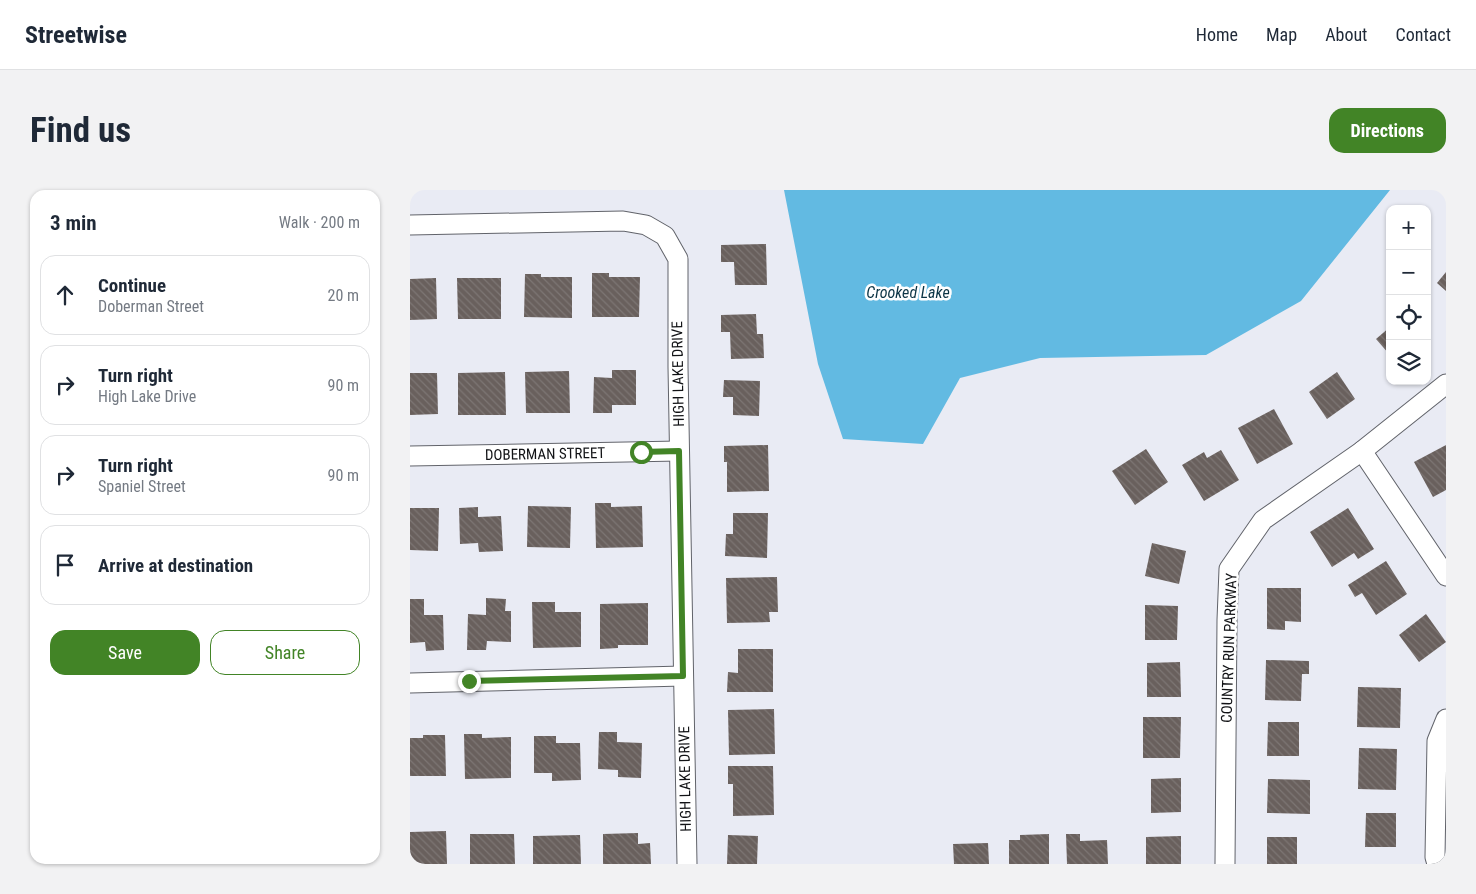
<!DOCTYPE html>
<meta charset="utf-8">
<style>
body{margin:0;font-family:"Roboto Condensed",sans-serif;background:#f2f2f3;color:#1f2937}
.controls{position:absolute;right:15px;top:15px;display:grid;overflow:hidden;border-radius:10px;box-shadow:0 1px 4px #0004}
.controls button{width:45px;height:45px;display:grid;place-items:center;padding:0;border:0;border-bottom:1px solid #e0e1e3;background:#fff;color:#1f2937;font:25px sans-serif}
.stop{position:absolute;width:15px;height:15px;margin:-11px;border:4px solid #428426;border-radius:50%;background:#fff}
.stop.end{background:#428426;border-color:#fff;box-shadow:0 1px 5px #0008}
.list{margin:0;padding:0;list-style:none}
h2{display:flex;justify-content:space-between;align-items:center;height:65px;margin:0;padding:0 20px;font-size:21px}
h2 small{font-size:16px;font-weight:400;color:#747a83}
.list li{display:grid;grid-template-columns:32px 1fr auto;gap:15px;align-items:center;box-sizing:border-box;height:80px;margin:0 10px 10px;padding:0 10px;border:1px solid #e0e1e3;border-radius:15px}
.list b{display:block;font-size:19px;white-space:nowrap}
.list p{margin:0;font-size:16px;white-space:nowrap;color:#747a83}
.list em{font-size:16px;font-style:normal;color:#747a83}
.actions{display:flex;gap:10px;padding:15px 20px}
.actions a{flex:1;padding:11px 0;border:1px solid #428426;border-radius:15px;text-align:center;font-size:18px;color:#428426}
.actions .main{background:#428426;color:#fff}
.icon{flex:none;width:28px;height:28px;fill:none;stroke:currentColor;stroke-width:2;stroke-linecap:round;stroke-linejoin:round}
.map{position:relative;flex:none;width:1036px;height:674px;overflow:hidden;border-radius:15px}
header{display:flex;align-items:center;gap:30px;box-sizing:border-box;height:70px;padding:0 25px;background:#fff;border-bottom:1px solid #e0e1e3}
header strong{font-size:24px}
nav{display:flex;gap:28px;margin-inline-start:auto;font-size:18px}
.intro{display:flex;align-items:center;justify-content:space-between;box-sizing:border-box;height:120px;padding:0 30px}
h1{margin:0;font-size:35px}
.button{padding:12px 22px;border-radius:15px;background:#428426;color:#fff;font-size:18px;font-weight:700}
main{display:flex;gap:30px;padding:0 30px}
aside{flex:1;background:#fff;border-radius:15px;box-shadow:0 1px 4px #0004}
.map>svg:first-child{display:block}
.water{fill:#62bae2}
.building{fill:url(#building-back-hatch)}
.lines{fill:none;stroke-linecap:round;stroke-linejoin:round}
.street-casing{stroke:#61636a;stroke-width:21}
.street{stroke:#fff;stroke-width:19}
.route{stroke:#428426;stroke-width:6}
.labels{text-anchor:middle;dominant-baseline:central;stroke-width:5;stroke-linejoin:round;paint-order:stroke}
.street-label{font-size:15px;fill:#111215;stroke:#fff}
.water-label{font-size:16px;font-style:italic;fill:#0b3445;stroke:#fff}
</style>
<header>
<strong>Streetwise</strong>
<nav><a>Home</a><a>Map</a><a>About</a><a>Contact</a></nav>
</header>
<div class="intro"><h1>Find us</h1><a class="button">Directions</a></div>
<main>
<aside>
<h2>3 min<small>Walk · 200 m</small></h2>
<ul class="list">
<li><svg class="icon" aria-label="ahead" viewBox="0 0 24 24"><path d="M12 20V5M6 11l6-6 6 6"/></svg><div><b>Continue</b><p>Doberman Street</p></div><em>20 m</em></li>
<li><svg class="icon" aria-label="right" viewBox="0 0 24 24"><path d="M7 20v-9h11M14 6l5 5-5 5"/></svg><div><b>Turn right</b><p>High Lake Drive</p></div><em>90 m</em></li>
<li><svg class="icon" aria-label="right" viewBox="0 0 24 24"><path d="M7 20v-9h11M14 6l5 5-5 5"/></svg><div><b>Turn right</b><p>Spaniel Street</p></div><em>90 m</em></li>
<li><svg class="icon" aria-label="arrive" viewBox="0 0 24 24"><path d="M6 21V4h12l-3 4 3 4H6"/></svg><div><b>Arrive at destination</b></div></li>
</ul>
<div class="actions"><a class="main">Save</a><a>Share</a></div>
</aside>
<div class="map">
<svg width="1036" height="674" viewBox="0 0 1036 674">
<defs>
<pattern id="building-back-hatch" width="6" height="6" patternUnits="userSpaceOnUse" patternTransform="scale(1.25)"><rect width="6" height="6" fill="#69605d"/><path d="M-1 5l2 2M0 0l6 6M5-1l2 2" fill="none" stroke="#7d7674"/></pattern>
</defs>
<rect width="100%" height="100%" fill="#e9ebf4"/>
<polygon class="water" points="374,0 980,0 891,111 796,165 630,168 550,188 513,254 433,249 408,174"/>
<g class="building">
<polygon points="356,54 357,95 325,95 324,72 311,72 311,55"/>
<polygon points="1036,82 1036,101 1027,93"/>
<polygon points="182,83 199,83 199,87 230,87 229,127 182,127"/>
<polygon points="115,84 131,84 131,87 162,87 162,128 114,127"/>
<polygon points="26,88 27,129 0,130 0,89"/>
<polygon points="47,88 91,88 91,129 48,129"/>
<polygon points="346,124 347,144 353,144 354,168 321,169 320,142 311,142 311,125"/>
<polygon points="980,137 980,165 966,149"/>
<polygon points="202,180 226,180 226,215 202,215 202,223 183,223 184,187 202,188"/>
<polygon points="159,181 160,223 116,223 115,182"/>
<polygon points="95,182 96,225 48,225 48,183"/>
<polygon points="927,182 945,209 917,229 899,202"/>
<polygon points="0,183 27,183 28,224 0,225"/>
<polygon points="314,190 350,191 349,226 323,225 323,207 313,207"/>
<polygon points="864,219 883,254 847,274 828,238"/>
<polygon points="358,255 359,301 317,302 317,272 314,272 314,256"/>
<polygon points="1036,255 1036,300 1023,307 1004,272"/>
<polygon points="736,259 758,292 725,315 702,281"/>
<polygon points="811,260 829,290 794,311 772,275 794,262 797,268"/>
<polygon points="185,313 201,313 201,317 232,316 233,357 186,358"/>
<polygon points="118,316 161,317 160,358 117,357"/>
<polygon points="68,317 68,327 91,326 93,361 69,362 68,353 50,354 49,318"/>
<polygon points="0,318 29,318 28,361 0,360"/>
<polygon points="938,318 964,359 948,369 944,363 922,377 900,342"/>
<polygon points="323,323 358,323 357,368 315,366 316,344 323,344"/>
<polygon points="742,353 776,361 769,394 735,386"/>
<polygon points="976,371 997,404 966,425 952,403 945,407 938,395"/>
<polygon points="367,387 368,422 359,422 360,432 317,433 316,388"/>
<polygon points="857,398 891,398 891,432 875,431 875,440 857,439"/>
<polygon points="76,408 96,409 95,421 101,421 101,452 77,451 76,460 57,460 58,424 76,425"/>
<polygon points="0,409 14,409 14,425 33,425 34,460 16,461 15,452 0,453"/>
<polygon points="122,412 145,412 145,422 171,422 171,457 123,458"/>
<polygon points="238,413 238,455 208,455 208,458 190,459 190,414"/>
<polygon points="735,415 768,416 767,450 735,450"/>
<polygon points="1016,424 1036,452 1009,472 989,445"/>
<polygon points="328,459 363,459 363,502 317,502 318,482 328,483"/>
<polygon points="856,470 899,471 899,484 892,484 891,511 855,510"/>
<polygon points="770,472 771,507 737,507 737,473"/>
<polygon points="948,497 991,498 990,538 947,537"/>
<polygon points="364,519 365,564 319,565 318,520"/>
<polygon points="733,527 771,527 770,568 733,568"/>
<polygon points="858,532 889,532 889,566 857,566"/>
<polygon points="189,542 207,542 207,552 232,553 231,588 208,587 208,580 188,579"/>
<polygon points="54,544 72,544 72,548 101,547 101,588 55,589"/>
<polygon points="13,545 35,545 36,586 0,586 0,548 13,548"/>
<polygon points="124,546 146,546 146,553 170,553 171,590 142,591 142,583 124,583"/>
<polygon points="949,558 987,559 986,600 948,599"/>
<polygon points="318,576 363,576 364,625 323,626 323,594 318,594"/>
<polygon points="771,588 771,622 741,623 741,589"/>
<polygon points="858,589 900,590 900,624 857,623"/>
<polygon points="956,623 986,623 986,657 955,657"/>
<polygon points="36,641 37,674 0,674 0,642"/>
<polygon points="228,643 228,654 240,653 241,674 193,674 193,644"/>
<polygon points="60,644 104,644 105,674 60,674"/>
<polygon points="639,644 639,674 599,674 599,650 610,650 610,645"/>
<polygon points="656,644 670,644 670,651 697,650 698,674 657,674"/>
<polygon points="170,645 171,674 123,674 123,646"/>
<polygon points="318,645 348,646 347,674 317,674"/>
<polygon points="771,646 771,674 736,674 736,647"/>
<rect x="857" y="647" width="30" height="27"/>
<polygon points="578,653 579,674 544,674 543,654"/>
</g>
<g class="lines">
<g class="street-casing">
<g id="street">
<polyline points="0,35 213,31 236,35 255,46 268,69 268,177 277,674"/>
<polyline points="952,261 1036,386"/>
<polyline points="0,266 269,261"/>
<polyline points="0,493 273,486"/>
<polyline points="815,674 817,430 819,379 853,330 952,261 1036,194"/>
<polyline points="1027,674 1025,667 1027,551 1036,529"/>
</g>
</g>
<use href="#street" class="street"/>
</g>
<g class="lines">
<polyline class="route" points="59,491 273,486 269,261 231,262"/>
</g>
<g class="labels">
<g class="street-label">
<text transform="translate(268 184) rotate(-91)">HIGH LAKE DRIVE</text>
<text transform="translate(135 264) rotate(-1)">DOBERMAN STREET</text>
<text transform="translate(819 458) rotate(-88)">COUNTRY RUN PARKWAY</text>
<text transform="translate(275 589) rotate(-91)">HIGH LAKE DRIVE</text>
</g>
<g class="water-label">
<text x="498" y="102">Crooked Lake</text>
</g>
</g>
</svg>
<div class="controls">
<button>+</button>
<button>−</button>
<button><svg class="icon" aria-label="locate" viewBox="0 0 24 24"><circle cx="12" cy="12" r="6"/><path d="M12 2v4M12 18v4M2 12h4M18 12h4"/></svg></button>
<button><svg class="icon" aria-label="layers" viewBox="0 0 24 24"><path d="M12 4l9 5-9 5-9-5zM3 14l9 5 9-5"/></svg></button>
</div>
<div class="stop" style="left:231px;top:262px"></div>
<div class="stop end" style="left:59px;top:491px"></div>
</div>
</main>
